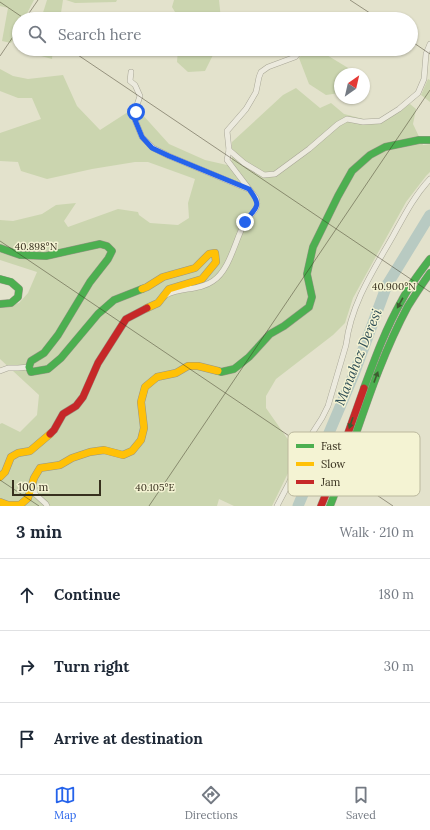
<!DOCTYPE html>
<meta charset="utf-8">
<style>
body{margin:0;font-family:Lora,serif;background:#f6f6f7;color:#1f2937}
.compass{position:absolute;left:334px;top:68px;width:36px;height:36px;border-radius:50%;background:#fff;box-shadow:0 1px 3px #0004;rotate:34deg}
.scale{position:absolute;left:12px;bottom:10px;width:89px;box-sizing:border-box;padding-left:4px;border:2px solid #37301e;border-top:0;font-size:11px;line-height:14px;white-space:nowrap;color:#37301e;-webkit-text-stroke:3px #f4f3d3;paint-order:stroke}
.stop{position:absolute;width:12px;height:12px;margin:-9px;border:3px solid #2563eb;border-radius:50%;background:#fff}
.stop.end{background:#2563eb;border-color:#fff;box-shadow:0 1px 4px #0008}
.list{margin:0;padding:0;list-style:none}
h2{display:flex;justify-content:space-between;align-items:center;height:52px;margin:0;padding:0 16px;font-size:17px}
h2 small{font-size:13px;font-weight:400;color:#747a83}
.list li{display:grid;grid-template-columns:26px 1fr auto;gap:12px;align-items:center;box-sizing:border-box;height:72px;padding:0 16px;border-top:1px solid #e0e1e3}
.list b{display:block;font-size:15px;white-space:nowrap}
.list em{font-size:13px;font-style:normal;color:#747a83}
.icon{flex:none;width:22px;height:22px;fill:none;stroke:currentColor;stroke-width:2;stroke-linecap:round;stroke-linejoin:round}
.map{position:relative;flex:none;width:430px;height:506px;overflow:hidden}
.search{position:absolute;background:#fff;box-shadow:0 1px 3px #0004;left:12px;right:12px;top:12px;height:44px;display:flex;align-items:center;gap:10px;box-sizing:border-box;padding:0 14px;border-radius:22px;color:#747a83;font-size:15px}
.sheet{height:268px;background:#fff}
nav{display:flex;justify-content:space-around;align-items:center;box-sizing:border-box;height:56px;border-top:1px solid #e0e1e3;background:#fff;font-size:11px;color:#747a83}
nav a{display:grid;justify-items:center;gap:2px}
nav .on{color:#2563eb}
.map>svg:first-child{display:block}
.green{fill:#cbd5af}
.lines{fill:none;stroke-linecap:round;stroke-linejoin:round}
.river{stroke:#b8cac2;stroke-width:11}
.street-casing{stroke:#a8a696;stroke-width:6}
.fast-casing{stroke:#989586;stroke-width:8}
.slow-casing{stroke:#989586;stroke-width:8}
.jam-casing{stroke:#989586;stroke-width:8}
.street{stroke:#eceade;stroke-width:5}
.fast{stroke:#4caf50;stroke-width:7}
.slow{stroke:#ffc107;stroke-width:7}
.jam{stroke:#c62828;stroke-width:7}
.oneway{fill:#3e5c30}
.route{stroke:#2563eb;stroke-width:5}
.ticks{fill:none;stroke:#37301e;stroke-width:1;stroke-opacity:0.45}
.labels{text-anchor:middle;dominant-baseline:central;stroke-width:3;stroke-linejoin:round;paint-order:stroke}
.water-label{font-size:14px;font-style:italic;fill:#2e4e56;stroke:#f4f3d3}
.key{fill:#f4f3d3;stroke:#bbb89d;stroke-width:1}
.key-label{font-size:11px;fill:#37301e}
.ticks-label{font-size:10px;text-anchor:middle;fill:#37301e;stroke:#f4f3d3;stroke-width:3;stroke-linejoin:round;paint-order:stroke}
</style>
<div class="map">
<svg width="430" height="506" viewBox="0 0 430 506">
<rect width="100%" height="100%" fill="#e3e2cc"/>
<g class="green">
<polygon points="0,0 34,0 24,19 19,19 19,28 11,43 2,41 8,8 0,6"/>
<polygon points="47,0 63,0 60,19 41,19"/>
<polygon points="66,0 117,0 116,2 75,3"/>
<polygon points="174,0 219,0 221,19 176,19 175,12 172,7"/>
<polygon points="31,49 53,49 52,59 30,53"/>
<polygon points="178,49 216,49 205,71 188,72 177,62"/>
<polygon points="306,49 317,49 358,74 340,74 340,93 326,95 309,84 299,58"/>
<polygon points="0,69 13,76 28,79 63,75 77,106 100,130 131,110 141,113 169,144 205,160 227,165 232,160 232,142 283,95 296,88 320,108 331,103 344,114 379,123 410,104 416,109 413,124 423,145 430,144 430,172 426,176 406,202 353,298 345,323 333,335 276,379 266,396 266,408 296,451 289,471 272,506 234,506 219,499 217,506 0,506 0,424 2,423 20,432 37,415 39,395 0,359 0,307 19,303 28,293 37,272 0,260 0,246 1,245 0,244 0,220 13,221 42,214 56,205 76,203 64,221 68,227 118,209 138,212 139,215 150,223 178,225 189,218 188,203 195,179 148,162 135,162 92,169 47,179 21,171 18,162 0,161 0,133 41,119 32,98 18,98 0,91"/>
<polygon points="428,79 430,80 430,102 421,95"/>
</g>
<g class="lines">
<polyline class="river" points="298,506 354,374 387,285 430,215"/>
<g class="street-casing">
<g id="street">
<polyline points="131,72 130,81 135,85 140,96 137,105 135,120 142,137 153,148 169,156 248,189"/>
<polyline points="229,150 244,163 264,175 275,174 309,149 338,124 347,119 363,122 380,121 399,109 418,93 424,79 426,54 430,44"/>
<path d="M166,295C180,287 199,291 213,281C230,270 235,240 245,222C248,217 254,213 256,208C258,205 257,201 256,198L227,160L229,150L227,131L246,109L256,92L259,77L261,72L268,67L295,57L302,49"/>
<polyline points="0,371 8,368 18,368 29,367"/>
<polyline points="33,483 35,494 46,504 47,506"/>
<path d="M277,506L288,485L313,432L322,418L328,406L346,345C351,304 373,271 393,236C404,216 414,196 430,179"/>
</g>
</g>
<g class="fast-casing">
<g id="fast">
<polyline points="0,248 20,255 46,256 100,244 107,246 112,251 108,259 90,282 58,335 44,353 31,361 29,367 31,372 48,369 61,358 98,314 114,300 142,289"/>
<polyline points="0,279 11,282 19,289 18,297 11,303 0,304"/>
<polyline points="218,371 221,372 234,369 249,357 270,334 284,326 309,307 312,297 307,274 313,247 338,196 352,171 370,155 385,147 419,140 430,140"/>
<path d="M364,388C375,358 386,328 402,300C410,285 420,272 430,259"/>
<path d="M330,506C356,440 374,369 408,306C415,295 422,284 430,273"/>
</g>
</g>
<g class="slow-casing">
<g id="slow">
<polyline points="142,289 147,287 163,277 195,268 209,254 215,253 216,262 202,279 169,289 158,303 147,308"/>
<polyline points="0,477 5,472 11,457 18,453 30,451 50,434"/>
<polyline points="0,502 8,505 20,505 28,498 34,478 40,468 60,465 72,458 90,452 104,450 123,455 132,451 141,440 144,428 141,402 145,387 157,377 176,373 188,366 198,366 218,371"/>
</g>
</g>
<g class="jam-casing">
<g id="jam">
<polyline points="50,434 54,430 63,414 76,406 83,397 98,363 126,319 147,308"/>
<polyline points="321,506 330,484 364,388"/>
</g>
</g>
<use href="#street" class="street"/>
<use href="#fast" class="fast"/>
<use href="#slow" class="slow"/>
<use href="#jam" class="jam"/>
</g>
<defs><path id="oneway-solid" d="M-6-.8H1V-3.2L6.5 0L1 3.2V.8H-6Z"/></defs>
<g class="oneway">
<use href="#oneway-solid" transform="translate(400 303) rotate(119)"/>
<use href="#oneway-solid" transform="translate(376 377) rotate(-70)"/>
<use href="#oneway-solid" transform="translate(351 423) rotate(109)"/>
</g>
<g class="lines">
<path class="route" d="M136,112L135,120L142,137L152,148L169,156L249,189C263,208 256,206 245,222"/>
</g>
<path class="ticks" d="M350,0L379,19M0,2L25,19M25,19L38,0M411,41L430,54M69,49L430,292M0,56L19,28M0,241L393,506M0,480L39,506M149,506L430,90"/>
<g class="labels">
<g class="water-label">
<text transform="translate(358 357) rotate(-68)">Manahoz Deresi</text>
</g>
</g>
<rect x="288" y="432" width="132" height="64" rx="6" class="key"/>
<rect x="296" y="444" width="18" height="4" fill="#4caf50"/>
<rect x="296" y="462" width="18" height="4" fill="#ffc107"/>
<rect x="296" y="480" width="18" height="4" fill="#c62828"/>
<g class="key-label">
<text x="321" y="450">Fast</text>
<text x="321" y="468">Slow</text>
<text x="321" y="486">Jam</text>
</g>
<g class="ticks-label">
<text x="36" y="250">40.898°N</text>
<text x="394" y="290">40.900°N</text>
<text x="155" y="491">40.105°E</text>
</g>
</svg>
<svg class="compass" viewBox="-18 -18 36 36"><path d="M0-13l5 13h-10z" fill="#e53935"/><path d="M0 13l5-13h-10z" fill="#747a83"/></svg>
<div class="scale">100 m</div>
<div class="stop" style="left:136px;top:112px"></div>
<div class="stop end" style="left:245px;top:222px"></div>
<div class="search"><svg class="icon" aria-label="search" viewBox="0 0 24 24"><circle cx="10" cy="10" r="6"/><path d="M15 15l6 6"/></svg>Search here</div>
</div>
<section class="sheet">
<h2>3 min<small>Walk · 210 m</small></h2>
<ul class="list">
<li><svg class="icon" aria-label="ahead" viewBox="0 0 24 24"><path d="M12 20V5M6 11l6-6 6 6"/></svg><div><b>Continue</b></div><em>180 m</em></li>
<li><svg class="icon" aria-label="right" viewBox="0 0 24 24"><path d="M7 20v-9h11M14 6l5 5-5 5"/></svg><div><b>Turn right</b></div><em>30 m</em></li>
<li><svg class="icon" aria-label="arrive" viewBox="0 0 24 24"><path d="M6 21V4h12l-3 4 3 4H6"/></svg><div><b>Arrive at destination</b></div></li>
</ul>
</section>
<nav>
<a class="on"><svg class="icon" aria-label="map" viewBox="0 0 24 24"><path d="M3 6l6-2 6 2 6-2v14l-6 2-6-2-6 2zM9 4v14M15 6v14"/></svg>Map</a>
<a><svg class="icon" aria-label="directions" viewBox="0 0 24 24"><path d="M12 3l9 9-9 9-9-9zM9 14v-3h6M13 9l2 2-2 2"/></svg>Directions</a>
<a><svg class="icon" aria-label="saved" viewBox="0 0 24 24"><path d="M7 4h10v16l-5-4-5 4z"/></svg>Saved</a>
</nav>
